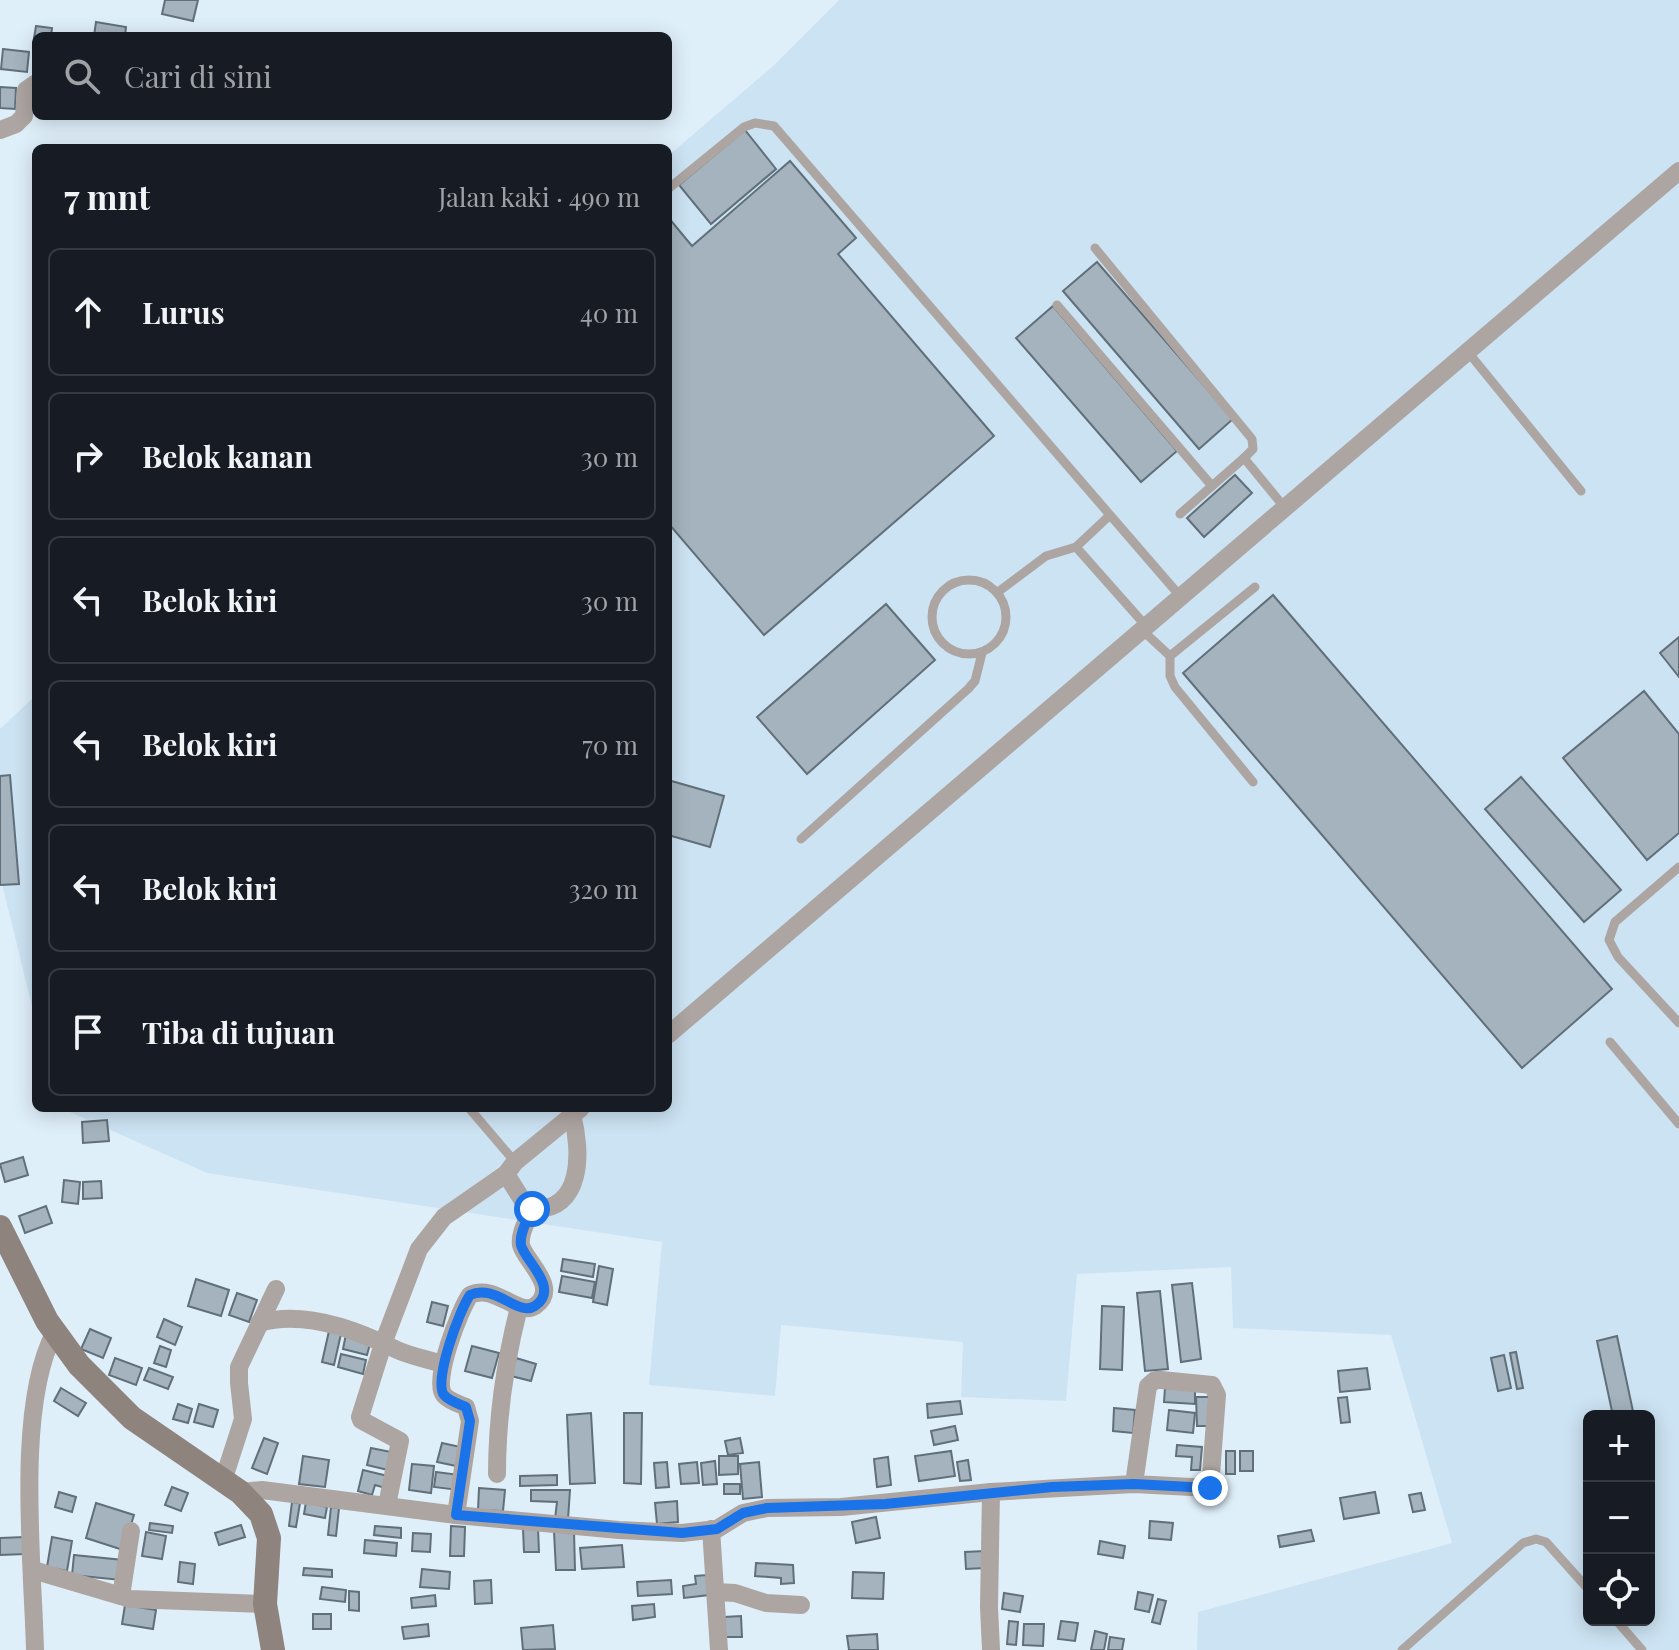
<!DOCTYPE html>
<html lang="id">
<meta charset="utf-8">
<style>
body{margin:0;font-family:"Playfair Display",serif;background:#242831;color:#f1f3f6}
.controls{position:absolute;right:24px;bottom:24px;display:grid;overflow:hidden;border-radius:12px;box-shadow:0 4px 20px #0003}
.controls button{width:72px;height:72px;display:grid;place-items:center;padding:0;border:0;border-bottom:2px solid #363941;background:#171b24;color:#f1f3f6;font:40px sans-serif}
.stop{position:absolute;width:24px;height:24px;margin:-18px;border:6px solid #1a73e8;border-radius:50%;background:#fff}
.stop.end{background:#1a73e8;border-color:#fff;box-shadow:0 2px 8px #0008}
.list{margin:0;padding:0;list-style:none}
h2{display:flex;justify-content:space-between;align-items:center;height:104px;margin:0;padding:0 32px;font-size:34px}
h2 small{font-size:26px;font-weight:400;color:#9ea1a6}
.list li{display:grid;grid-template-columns:52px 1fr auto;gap:24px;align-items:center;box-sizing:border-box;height:128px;margin:0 16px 16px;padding:0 16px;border:2px solid #363941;border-radius:12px}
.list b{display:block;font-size:30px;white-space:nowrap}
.list em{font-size:26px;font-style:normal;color:#9ea1a6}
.icon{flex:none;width:44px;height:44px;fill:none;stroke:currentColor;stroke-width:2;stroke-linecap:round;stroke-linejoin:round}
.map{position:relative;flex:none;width:1679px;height:1650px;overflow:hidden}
.search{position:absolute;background:#171b24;box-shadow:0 4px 20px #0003;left:32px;top:32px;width:640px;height:88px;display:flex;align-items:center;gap:20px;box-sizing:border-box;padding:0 28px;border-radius:12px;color:#9ea1a6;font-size:30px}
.panel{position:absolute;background:#171b24;box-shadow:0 4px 20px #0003;left:32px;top:144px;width:640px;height:968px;border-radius:12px}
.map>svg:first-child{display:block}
.built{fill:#cce3f3;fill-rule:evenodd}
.building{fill:#a4b3be;stroke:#616f79;stroke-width:2}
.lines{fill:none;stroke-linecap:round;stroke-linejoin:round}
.lane{stroke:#ada5a2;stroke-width:9}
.street{stroke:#ada5a2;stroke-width:18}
.secondary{stroke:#8e837d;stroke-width:24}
.route{stroke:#1a73e8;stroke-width:10}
</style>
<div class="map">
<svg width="1679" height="1650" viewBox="0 0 1679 1650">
<rect width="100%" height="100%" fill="#dfeffa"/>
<g class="built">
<path d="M839,0H1679V1650H1197L1198,1612L1452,1543L1391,1335L1233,1328L1231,1267L1077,1274L1066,1401L961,1397L963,1342L781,1325L775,1396L649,1385L662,1242L207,1173L61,1108H668V156L772,67ZM1589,1416H1649V1620H1589Z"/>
<polygon points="36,695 36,1022 0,876 0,729"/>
</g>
<g class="building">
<polygon points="165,0 198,0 193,21 162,14"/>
<polygon points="96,22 126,27 125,36 94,36"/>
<polygon points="36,26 52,28 51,36 36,36 36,45 33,44"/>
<polygon points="3,49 29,52 27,72 1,69"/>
<polygon points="0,87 16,88 15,109 0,108"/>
<polygon points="745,130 776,169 711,224 679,185"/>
<polygon points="790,161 856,238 838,254 994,436 764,635 668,523 668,217 692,246"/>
<polygon points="1097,262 1233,419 1199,449 1063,291"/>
<polygon points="1053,306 1177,451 1141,482 1016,338"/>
<polygon points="1235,475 1252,493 1204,537 1187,518"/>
<polygon points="1273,595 1612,989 1522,1068 1183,673"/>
<polygon points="886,604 935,660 807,774 757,717"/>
<polygon points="1679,637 1679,677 1660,653"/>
<polygon points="1644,691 1679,734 1679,833 1647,860 1563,758"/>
<polygon points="10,775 19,884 0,885 0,776"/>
<polygon points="1521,777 1621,890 1584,922 1485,809"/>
<polygon points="668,780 724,796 710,847 668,835"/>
<polygon points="107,1120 109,1141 83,1143 82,1122"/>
<polygon points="23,1157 28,1175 5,1182 0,1164"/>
<polygon points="64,1180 80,1182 78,1204 62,1202"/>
<polygon points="101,1181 102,1198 83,1199 83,1182"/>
<polygon points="46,1206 52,1223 25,1233 19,1216"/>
<polygon points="563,1259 595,1264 593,1277 561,1271"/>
<polygon points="599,1266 613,1269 607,1305 593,1302"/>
<polygon points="562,1276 595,1282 592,1298 559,1292"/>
<polygon points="196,1279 229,1290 221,1316 188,1306"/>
<polygon points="1192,1283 1201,1359 1181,1362 1172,1285"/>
<polygon points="1160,1291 1168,1369 1145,1371 1137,1293"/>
<polygon points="237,1293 257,1300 249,1322 229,1315"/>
<polygon points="432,1302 448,1306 443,1326 427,1322"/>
<polygon points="1102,1306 1124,1307 1122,1370 1100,1369"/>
<polygon points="164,1319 182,1327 175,1345 157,1337"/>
<polygon points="90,1329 111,1338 103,1358 81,1349"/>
<polygon points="329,1331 341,1334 334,1365 322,1362"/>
<polygon points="346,1334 371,1340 367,1355 343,1349"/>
<polygon points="1617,1336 1634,1416 1613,1416 1597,1341"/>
<polygon points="160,1346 171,1350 166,1367 154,1363"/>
<polygon points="472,1346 499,1353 492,1378 465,1371"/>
<polygon points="1516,1352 1523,1388 1517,1389 1510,1353"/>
<polygon points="341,1354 366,1360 363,1374 338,1367"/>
<polygon points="1504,1355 1511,1388 1498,1391 1491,1358"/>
<polygon points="115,1358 142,1368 136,1385 109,1375"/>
<polygon points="516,1358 536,1364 531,1381 511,1376"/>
<polygon points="149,1368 173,1377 168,1389 144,1380"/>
<polygon points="1367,1368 1370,1389 1340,1392 1338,1371"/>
<polygon points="61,1388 86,1403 78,1416 54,1401"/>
<polygon points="1165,1388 1195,1389 1195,1404 1164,1402"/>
<polygon points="1196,1397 1212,1397 1212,1426 1197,1426"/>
<polygon points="1347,1397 1350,1422 1341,1423 1338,1398"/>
<polygon points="960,1401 962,1414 928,1418 927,1404"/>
<polygon points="178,1404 192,1409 188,1423 173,1419"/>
<polygon points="199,1404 218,1410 213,1427 194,1422"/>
<polygon points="1114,1408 1135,1410 1133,1433 1113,1431"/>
<polygon points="1169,1410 1195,1413 1193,1433 1167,1430"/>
<polygon points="591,1413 595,1483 570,1484 567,1415"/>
<polygon points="624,1413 642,1413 641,1484 624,1483"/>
<polygon points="955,1426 958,1440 934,1445 931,1431"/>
<polygon points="264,1438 278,1443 267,1474 252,1468"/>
<polygon points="740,1438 743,1453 728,1455 725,1441"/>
<polygon points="442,1443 465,1448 461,1467 437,1462"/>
<polygon points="1177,1445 1202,1447 1200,1470 1191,1470 1192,1457 1176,1456"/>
<polygon points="371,1448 396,1453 392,1471 367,1465"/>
<polygon points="951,1451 955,1476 919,1481 915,1456"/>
<rect x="1226" y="1451" width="9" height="23"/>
<rect x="1240" y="1451" width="13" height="20"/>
<polygon points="303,1456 329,1460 325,1487 299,1484"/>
<polygon points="719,1456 738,1456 738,1474 719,1475"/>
<polygon points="888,1457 891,1485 877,1487 874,1459"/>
<polygon points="968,1460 971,1480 960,1481 957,1462"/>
<polygon points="715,1461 717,1484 703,1485 701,1463"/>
<polygon points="667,1462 669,1487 656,1488 654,1463"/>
<polygon points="697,1462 699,1483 681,1484 679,1464"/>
<polygon points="759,1462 762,1497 743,1499 740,1464"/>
<polygon points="412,1464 434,1466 431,1493 409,1490"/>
<polygon points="363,1470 392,1477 389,1489 375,1485 372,1495 358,1491"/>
<polygon points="436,1472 460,1475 458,1490 434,1487"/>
<polygon points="557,1475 557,1485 520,1486 520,1476"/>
<rect x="724" y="1484" width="16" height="10"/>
<polygon points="172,1487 188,1493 181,1511 165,1505"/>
<polygon points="479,1488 505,1490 503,1511 478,1510"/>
<polygon points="531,1490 570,1490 568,1519 555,1519 557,1502 531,1501"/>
<polygon points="59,1492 76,1497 72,1512 55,1507"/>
<polygon points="1375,1492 1379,1513 1344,1519 1340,1498"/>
<polygon points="1421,1493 1425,1510 1413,1512 1409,1495"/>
<polygon points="677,1501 678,1522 657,1524 655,1503"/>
<polygon points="292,1502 300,1503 296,1527 289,1526"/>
<polygon points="306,1502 327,1507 325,1518 304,1514"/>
<polygon points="96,1503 134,1515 123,1550 86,1538"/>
<polygon points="331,1507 339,1508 336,1536 328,1535"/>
<polygon points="876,1517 880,1538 856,1543 852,1522"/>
<polygon points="1150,1521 1173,1523 1171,1540 1149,1538"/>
<polygon points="150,1523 173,1526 172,1533 149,1530"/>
<polygon points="241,1525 245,1537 219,1545 215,1533"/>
<polygon points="375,1526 401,1528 401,1538 374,1535"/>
<polygon points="451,1526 465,1527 464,1556 450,1556"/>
<polygon points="538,1528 539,1552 524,1552 523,1529"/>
<polygon points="1311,1530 1314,1541 1280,1547 1278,1536"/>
<polygon points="574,1531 575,1570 556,1570 554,1532"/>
<polygon points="146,1532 166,1536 162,1559 142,1556"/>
<polygon points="413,1533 431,1534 430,1552 412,1551"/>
<polygon points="24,1537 25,1554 0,1555 0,1538"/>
<polygon points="52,1537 72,1541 67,1571 47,1567"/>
<polygon points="365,1540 397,1543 396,1556 364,1553"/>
<polygon points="1100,1541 1125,1546 1123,1558 1098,1554"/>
<polygon points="622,1545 624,1567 582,1569 580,1548"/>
<polygon points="984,1551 985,1568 966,1569 965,1552"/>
<polygon points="74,1555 123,1560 121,1580 72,1575"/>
<polygon points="180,1562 195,1564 193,1584 178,1582"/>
<polygon points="756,1563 793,1565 794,1583 781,1584 781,1578 755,1576"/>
<polygon points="304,1568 332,1570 332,1577 303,1575"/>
<polygon points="422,1569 450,1572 449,1589 420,1587"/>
<polygon points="853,1572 884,1573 883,1599 852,1598"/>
<polygon points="707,1575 709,1595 684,1598 683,1586 696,1584 695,1576"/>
<polygon points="491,1580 492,1603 475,1604 474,1581"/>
<polygon points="671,1580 672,1594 638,1596 637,1582"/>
<polygon points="322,1587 346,1590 345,1602 320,1599"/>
<polygon points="349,1591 359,1592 359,1611 349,1610"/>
<polygon points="1138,1592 1153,1595 1149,1612 1135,1609"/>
<polygon points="1004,1593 1023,1596 1020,1612 1002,1609"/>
<polygon points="435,1595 436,1606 412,1608 411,1598"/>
<polygon points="1158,1599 1166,1601 1160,1624 1152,1622"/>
<polygon points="654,1604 655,1617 633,1620 632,1606"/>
<polygon points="125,1605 156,1610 153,1629 122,1624"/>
<rect x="313" y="1614" width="18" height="15"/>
<polygon points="741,1616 742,1637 725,1637 724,1617"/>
<polygon points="1009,1621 1018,1622 1016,1645 1007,1644"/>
<polygon points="1061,1621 1078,1623 1075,1641 1058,1639"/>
<polygon points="428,1624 429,1636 404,1639 402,1627"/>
<polygon points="1024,1624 1044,1624 1043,1646 1023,1645"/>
<polygon points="553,1625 555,1649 523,1650 521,1628"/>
<polygon points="1095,1631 1107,1634 1104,1650 1091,1650"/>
<polygon points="877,1634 878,1650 849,1650 847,1636"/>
<polygon points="1110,1637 1124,1639 1122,1650 1108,1650"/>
</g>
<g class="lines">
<g class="lane">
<polyline points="668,189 744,127 755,123 774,126 1180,596"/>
<polyline points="1095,248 1252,439 1253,449 1244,458 1285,508"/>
<polyline points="1057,305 1212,486"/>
<polyline points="1468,352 1581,491"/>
<polyline points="1180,514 1244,458"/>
<polyline points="1076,547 1146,626"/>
<circle cx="969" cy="617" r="37"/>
<polyline points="998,592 1046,556 1076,547 1109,516"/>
<polyline points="1142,630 1170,656 1170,676 1175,687 1253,782"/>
<polyline points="1170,656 1255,587"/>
<polyline points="801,839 968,689 975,681 982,653"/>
<polyline points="1679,867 1615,922 1609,940 1618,957 1679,1023"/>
<polyline points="1610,1042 1679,1124"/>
<polyline points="469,1108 515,1162"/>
<polyline points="1616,1620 1642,1650"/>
<polyline points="1402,1650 1523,1543 1536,1539 1546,1542 1589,1590"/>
</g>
<g class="street">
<polyline points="0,130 16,124 24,116 26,90 36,83"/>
<polyline points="668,1035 1679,171"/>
<path d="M506,1174L523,1201L532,1209C583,1212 582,1151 572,1115"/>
<path d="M259,1323C303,1310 355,1329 395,1349C409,1356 427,1359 443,1364"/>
<path d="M497,1474C497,1417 505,1362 519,1307"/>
<polyline points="223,1481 243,1419 239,1383 239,1367 276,1289"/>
<polyline points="240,1492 262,1490 456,1515 619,1530 682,1533 717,1529 743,1513 767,1508 841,1507 991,1492 1134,1484 1148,1386 1155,1380 1161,1380 1212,1385 1217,1395 1210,1488 1134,1484"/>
<polyline points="991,1492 989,1607 991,1650"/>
<polyline points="387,1505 400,1441 361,1420 360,1417 384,1341 419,1249 444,1217 506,1174 515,1162 581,1108"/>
<path d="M456,1515L470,1421L466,1407C459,1404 449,1401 444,1395C432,1381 460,1309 470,1295C495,1283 518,1317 535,1306C561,1288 524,1260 521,1245C519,1233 528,1219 532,1209"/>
<polyline points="711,1529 719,1650"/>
<polyline points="131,1531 121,1596 130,1599 265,1604"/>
<polyline points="33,1570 121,1596"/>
<polyline points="716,1592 735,1593 766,1603 801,1605"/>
<path d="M35,1650C33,1566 15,1405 55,1332"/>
</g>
<polyline class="secondary" points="0,1227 47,1321 79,1365 132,1418 240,1492 261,1514 269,1538 265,1604 273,1650"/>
</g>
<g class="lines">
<path class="route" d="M532,1209C528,1219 519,1233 521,1245C524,1260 561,1288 535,1306C518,1317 495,1283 470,1295C460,1309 433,1381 444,1395C449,1401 459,1404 466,1407L470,1421L456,1515L682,1533L717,1529L743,1513L767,1508L885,1504L1052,1487L1134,1484L1210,1488"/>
</g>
</svg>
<div class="controls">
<button>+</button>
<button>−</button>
<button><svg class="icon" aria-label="locate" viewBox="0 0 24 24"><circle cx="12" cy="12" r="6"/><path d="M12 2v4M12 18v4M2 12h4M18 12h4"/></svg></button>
</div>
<div class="stop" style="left:532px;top:1209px"></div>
<div class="stop end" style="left:1210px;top:1488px"></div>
<div class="search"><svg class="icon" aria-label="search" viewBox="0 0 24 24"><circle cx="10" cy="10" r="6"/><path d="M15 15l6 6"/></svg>Cari di sini</div>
<section class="panel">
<h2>7 mnt<small>Jalan kaki · 490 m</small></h2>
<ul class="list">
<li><svg class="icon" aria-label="ahead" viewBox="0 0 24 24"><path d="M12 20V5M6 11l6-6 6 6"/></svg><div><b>Lurus</b></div><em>40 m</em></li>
<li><svg class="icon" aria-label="right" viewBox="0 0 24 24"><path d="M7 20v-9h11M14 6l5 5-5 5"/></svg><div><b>Belok kanan</b></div><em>30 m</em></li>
<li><svg class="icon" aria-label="left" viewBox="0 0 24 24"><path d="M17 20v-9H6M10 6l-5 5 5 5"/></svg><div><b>Belok kiri</b></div><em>30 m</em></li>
<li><svg class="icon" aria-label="left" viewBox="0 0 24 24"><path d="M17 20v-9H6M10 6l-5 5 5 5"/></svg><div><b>Belok kiri</b></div><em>70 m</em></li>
<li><svg class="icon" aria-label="left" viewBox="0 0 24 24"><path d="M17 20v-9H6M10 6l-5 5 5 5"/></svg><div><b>Belok kiri</b></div><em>320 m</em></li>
<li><svg class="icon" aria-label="arrive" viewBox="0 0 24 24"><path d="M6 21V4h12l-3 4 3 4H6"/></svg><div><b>Tiba di tujuan</b></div></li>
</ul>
</section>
</div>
